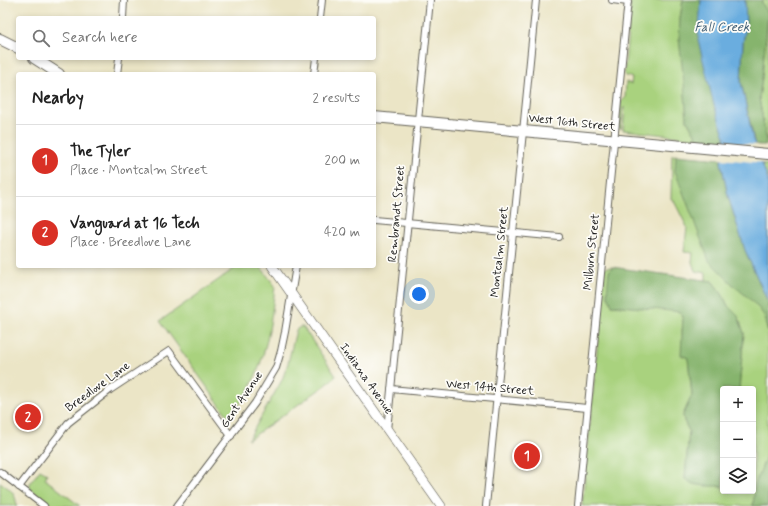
<!DOCTYPE html>
<meta charset="utf-8">
<style>
body{margin:0;font-family:Mynerve,sans-serif;background:#f2f2f2;color:#222}
.controls{position:absolute;right:12px;bottom:12px;display:grid;overflow:hidden;border-radius:4px;box-shadow:0 2px 6px #0003}
.controls button{width:36px;height:36px;display:grid;place-items:center;padding:0;border:0;border-bottom:1px solid #e0e0e0;background:#fff;color:#222;font:20px sans-serif}
.you{position:absolute;left:419px;top:294px;width:14px;height:14px;margin:-10px;border:3px solid #fff;border-radius:50%;background:#1a73e8;box-shadow:0 0 0 6px #1a73e833}
.badge{display:grid;place-items:center;width:26px;height:26px;border-radius:50%;background:#d93025;color:#fff;font-size:13px;font-weight:700}
.pin{position:absolute;translate:-50% -50%;border:2px solid #fff;box-shadow:0 1px 4px #0006}
.list{margin:0;padding:0;list-style:none}
h2{display:flex;justify-content:space-between;align-items:center;height:52px;margin:0;padding:0 16px;font-size:17px}
h2 small{font-size:13px;font-weight:400;color:#767676}
.list li{display:grid;grid-template-columns:26px 1fr auto;gap:12px;align-items:center;box-sizing:border-box;height:72px;padding:0 16px;border-top:1px solid #e0e0e0}
.list b{display:block;font-size:15px;white-space:nowrap}
.list p{margin:0;font-size:13px;white-space:nowrap;color:#767676}
.list em{font-size:13px;font-style:normal;color:#767676}
.icon{flex:none;width:22px;height:22px;fill:none;stroke:currentColor;stroke-width:2;stroke-linecap:round;stroke-linejoin:round}
.map{position:relative;flex:none;width:768px;height:506px;overflow:hidden}
.search{position:absolute;background:#fff;box-shadow:0 2px 6px #0003;left:16px;top:16px;width:360px;height:44px;display:flex;align-items:center;gap:10px;box-sizing:border-box;padding:0 14px;border-radius:4px;color:#767676;font-size:15px}
.panel{position:absolute;background:#fff;box-shadow:0 2px 6px #0003;left:16px;top:72px;width:360px;height:196px;border-radius:4px}
.map>svg:first-child{display:block}
.green{fill:#a9d27e;stroke:#62774d}
.forest{fill:#86b46d;stroke:#516844}
.water{fill:#6aaddf;stroke:#43647e}
.pier{fill:#ebe5c6}
.lines{fill:none;stroke-linecap:round;stroke-linejoin:round}
.minor-casing{stroke:#646258;stroke-width:8}
.secondary-casing{stroke:#646258;stroke-width:10}
.primary-casing{stroke:#646258;stroke-width:12}
.minor{stroke:#fff;stroke-width:6}
.secondary{stroke:#fff;stroke-width:9}
.primary{stroke:#fff;stroke-width:10}
.labels{text-anchor:middle;dominant-baseline:central;stroke-width:3.5;stroke-linejoin:round;paint-order:stroke}
.street-label{font-size:12px;fill:#1c1c1c;stroke:#fdfcf7}
.water-label{font-size:13px;font-style:italic;fill:#3f5d74;stroke:#fdfcf7}
</style>
<div class="map">
<svg width="768" height="506" viewBox="0 0 768 506">
<rect width="100%" height="100%" fill="#fdfcf7"/>
<filter id="ink" filterUnits="userSpaceOnUse"><feTurbulence type="fractalNoise" baseFrequency=".025" numOctaves="2"/><feDisplacementMap in="SourceGraphic" scale="8" xChannelSelector="R" yChannelSelector="G"/><feConvolveMatrix kernelMatrix="1 2 1 2 8 2 1 2 1" color-interpolation-filters="sRGB"/></filter>
<filter id="wash" filterUnits="userSpaceOnUse"><feTurbulence type="fractalNoise" baseFrequency=".012" numOctaves="4" result="noise"/><feDisplacementMap in="SourceGraphic" scale="16" xChannelSelector="R" yChannelSelector="G"/><feGaussianBlur stdDeviation="0.9" result="paint"/><feColorMatrix in="noise" values="0 0 0 0 0 0 0 0 0 0 0 0 0 0 0 0 0 1.4 0 .05"/><feComposite in="paint" operator="in"/></filter>
<g filter="url(#wash)">
<rect width="100%" height="100%" fill="#ebe5c6"/>
<g class="green">
<polygon points="631,0 683,0 680,18 687,120 698,139 623,130 625,108 623,108 621,129 619,128 621,101 625,97 626,82 631,84 632,78 624,75"/>
<polygon points="763,0 768,0 768,146 765,145 766,138 759,98 762,78 764,49 762,3"/>
<polygon points="672,155 768,165 768,506 582,506 605,268 612,267 609,272 612,305 681,311 683,317 682,333 688,358 692,395 683,415 684,421 689,431 685,479 719,486 723,486 723,491 753,491 753,389 739,389 744,333 738,316 728,306 722,294 712,281 706,280 706,273 695,271 692,262 693,253 684,252 687,227 673,199 671,199"/>
<path d="M238,266H260L275,286C271,324 266,360 247,393C242,402 235,410 229,418L160,321Z"/>
<polygon points="300,327 303,327 336,376 326,385 248,440 282,380 288,363 296,330"/>
<polygon points="40,470 47,474 45,479 80,506 51,506 30,489 30,483"/>
<path d="M0,482C11,490 15,492 17,506H0Z"/>
</g>
<g class="forest">
<polygon points="683,0 701,0 700,10 714,105 725,137 724,142 698,139 687,120 684,83 679,39 680,18"/>
<polygon points="745,0 763,0 762,3 768,13 762,78 759,98 766,138 765,145 755,145 741,82 743,42 746,27"/>
<path d="M676,155L722,159L721,162L728,196L745,250L768,302V332C765,326 766,318 763,314C755,302 742,293 731,283C724,276 717,268 709,261L675,171Z"/>
<polygon points="612,267 712,281 722,294 728,306 738,316 744,333 739,389 723,389 723,486 705,486 693,484 685,479 689,431 684,421 683,415 692,395 688,358 681,355 683,317 681,312 612,305 607,294 609,272"/>
<polygon points="768,443 768,506 753,506 755,484 765,459"/>
</g>
<polygon class="water" points="701,0 745,0 746,27 743,42 741,82 753,139 768,180 768,302 745,250 728,196 721,162 725,137 714,105 698,40"/>
<polygon class="pier" points="722,142 757,145 764,163 720,159"/>
</g>
<g filter="url(#ink)">
<g class="lines">
<g class="minor-casing">
<g id="minor">
<polyline points="612,0 628,2"/>
<polyline points="123,18 124,0"/>
<polyline points="320,18 322,0"/>
<polyline points="117,74 119,58"/>
<polyline points="314,74 316,58"/>
<polyline points="374,220 559,237"/>
<polyline points="391,389 587,408"/>
<polyline points="387,430 430,0"/>
<polyline points="0,472 44,506"/>
<polyline points="19,487 68,423 110,390 169,351 231,436"/>
<polyline points="177,506 255,403 276,368 281,351 285,332 296,266"/>
<polyline points="486,506 536,0"/>
<polyline points="578,506 628,0"/>
</g>
</g>
<g class="secondary-casing">
<polyline id="secondary" points="272,266 441,506"/>
</g>
<g class="primary-casing">
<g id="primary">
<polyline points="0,39 18,48"/>
<polyline points="34,58 59,74"/>
<polyline points="374,117 768,154"/>
</g>
</g>
<use href="#minor" class="minor"/>
<use href="#secondary" class="secondary"/>
<use href="#primary" class="primary"/>
</g>
</g>
<g class="labels">
<g class="street-label">
<text transform="translate(572 123) rotate(6)">West 16th Street</text>
<text transform="translate(397 214) rotate(-85)">Rembrandt Street</text>
<text transform="translate(500 252) rotate(-84)">Montcalm Street</text>
<text transform="translate(592 252) rotate(-84)">Milburn Street</text>
<text transform="translate(366 379) rotate(55)">Indiana Avenue</text>
<text transform="translate(98 387) rotate(-36)">Breedlove Lane</text>
<text transform="translate(490 388) rotate(5)">West 14th Street</text>
<text transform="translate(242 400) rotate(-56)">Gent Avenue</text>
</g>
<g class="water-label">
<text x="722" y="27">Fall Creek</text>
</g>
</g>
</svg>
<div class="controls">
<button>+</button>
<button>−</button>
<button><svg class="icon" aria-label="layers" viewBox="0 0 24 24"><path d="M12 4l9 5-9 5-9-5zM3 14l9 5 9-5"/></svg></button>
</div>
<div class="you"></div>
<div class="pin badge" style="left:527px;top:456px">1</div>
<div class="pin badge" style="left:28px;top:417px">2</div>
<div class="search"><svg class="icon" aria-label="search" viewBox="0 0 24 24"><circle cx="10" cy="10" r="6"/><path d="M15 15l6 6"/></svg>Search here</div>
<section class="panel">
<h2>Nearby<small>2 results</small></h2>
<ul class="list">
<li><span class="badge">1</span><div><b>The Tyler</b><p>Place · Montcalm Street</p></div><em>200 m</em></li>
<li><span class="badge">2</span><div><b>Vanguard at 16 Tech</b><p>Place · Breedlove Lane</p></div><em>420 m</em></li>
</ul>
</section>
</div>
